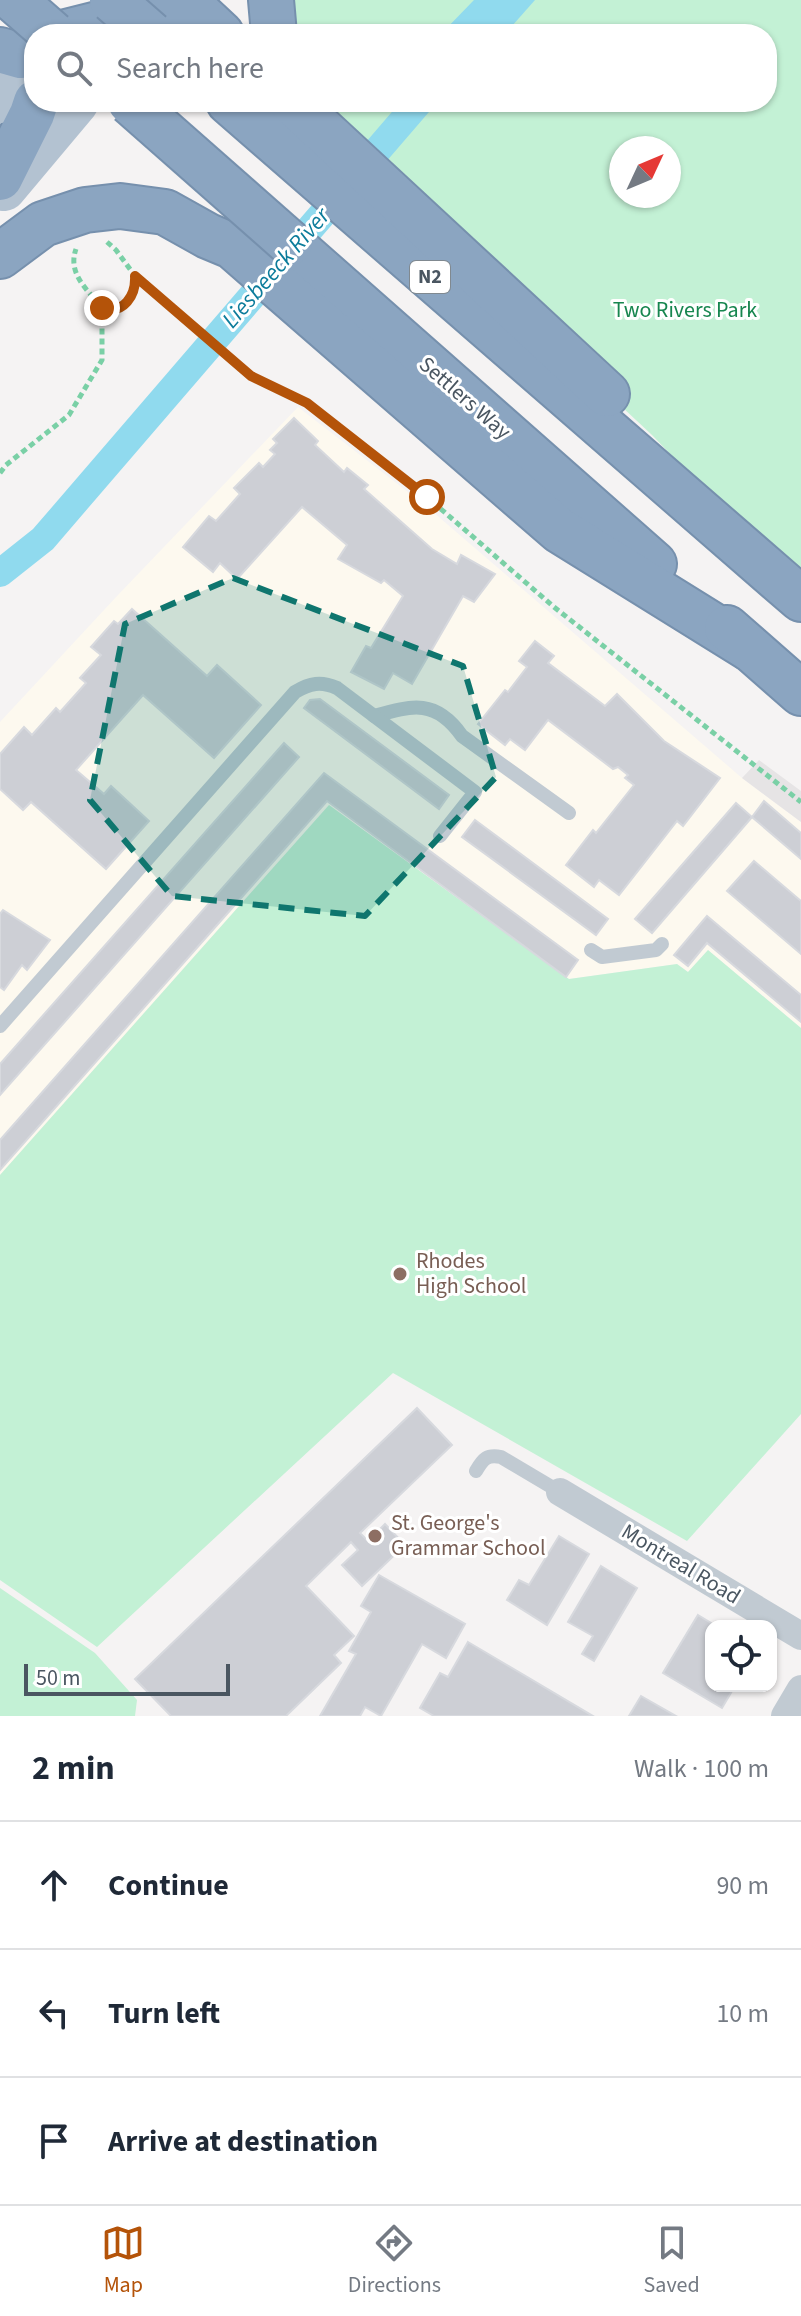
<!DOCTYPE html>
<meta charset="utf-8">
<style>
body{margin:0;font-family:"Source Sans 3",sans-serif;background:#f6f6f7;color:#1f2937}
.controls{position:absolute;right:24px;bottom:24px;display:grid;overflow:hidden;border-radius:16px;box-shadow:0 2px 6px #0004}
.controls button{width:72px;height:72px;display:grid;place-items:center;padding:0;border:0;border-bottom:2px solid #e0e1e3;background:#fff;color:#1f2937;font:40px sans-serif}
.compass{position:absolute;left:609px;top:136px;width:72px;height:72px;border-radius:50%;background:#fff;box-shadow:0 2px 6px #0004;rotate:46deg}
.scale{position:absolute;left:24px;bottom:20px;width:206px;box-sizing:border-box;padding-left:8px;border:4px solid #4a5661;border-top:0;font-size:22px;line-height:28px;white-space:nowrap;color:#4a5661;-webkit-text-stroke:6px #fff;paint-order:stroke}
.stop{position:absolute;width:24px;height:24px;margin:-18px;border:6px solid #b45309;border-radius:50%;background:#fff}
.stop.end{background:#b45309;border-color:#fff;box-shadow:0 2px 8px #0008}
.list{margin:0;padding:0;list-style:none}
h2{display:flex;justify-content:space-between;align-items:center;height:104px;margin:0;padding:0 32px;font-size:34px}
h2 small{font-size:26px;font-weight:400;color:#747a83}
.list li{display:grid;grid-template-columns:52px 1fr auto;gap:24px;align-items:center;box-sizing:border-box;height:128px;padding:0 32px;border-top:2px solid #e0e1e3}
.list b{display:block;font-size:30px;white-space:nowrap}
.list em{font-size:26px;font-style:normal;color:#747a83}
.icon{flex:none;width:44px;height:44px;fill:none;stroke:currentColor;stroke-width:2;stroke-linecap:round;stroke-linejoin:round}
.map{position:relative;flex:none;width:801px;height:1716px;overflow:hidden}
.search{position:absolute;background:#fff;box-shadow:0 2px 6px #0004;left:24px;right:24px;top:24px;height:88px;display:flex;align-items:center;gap:20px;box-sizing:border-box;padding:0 28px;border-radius:32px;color:#747a83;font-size:30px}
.sheet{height:488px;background:#fff}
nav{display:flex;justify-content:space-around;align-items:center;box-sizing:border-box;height:112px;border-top:2px solid #e0e1e3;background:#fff;font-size:22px;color:#747a83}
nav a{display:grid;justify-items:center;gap:4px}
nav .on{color:#b45309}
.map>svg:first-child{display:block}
.commercial{fill:#fdf9ef}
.education{fill:#e6e4e5}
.green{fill:#c3f1d5;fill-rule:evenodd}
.water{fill:#90daee}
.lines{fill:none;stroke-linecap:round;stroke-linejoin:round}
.canal{stroke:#90daee;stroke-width:28}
.building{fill:#cdcfd5;stroke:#d7d9de;stroke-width:2}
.motorway-casing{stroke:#7690ad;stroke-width:48}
.path{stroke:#7ad0a6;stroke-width:5;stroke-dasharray:6 4;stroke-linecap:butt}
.service{stroke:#c1cad2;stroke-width:14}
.minor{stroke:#c1cad2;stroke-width:28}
.primary{stroke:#b3c2d1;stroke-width:44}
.motorway{stroke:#8ba5c1;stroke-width:44}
.motorway-bridge-casing{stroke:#7690ad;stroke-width:48;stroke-linecap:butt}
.motorway-bridge{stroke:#8ba5c1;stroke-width:44}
.route{stroke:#b45309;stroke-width:10}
.marked{fill:#0f766e;fill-opacity:0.2;stroke:#0f766e;stroke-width:6;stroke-dasharray:16 10;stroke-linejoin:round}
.education-dot{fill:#8d6e63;stroke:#fff;stroke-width:3}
.labels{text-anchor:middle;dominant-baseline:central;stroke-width:6;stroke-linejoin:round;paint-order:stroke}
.shield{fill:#fff;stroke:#808990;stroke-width:2}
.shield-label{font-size:20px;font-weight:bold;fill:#4a5661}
.park-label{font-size:22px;fill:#17864f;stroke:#fff}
.street-label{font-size:22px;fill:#4a5661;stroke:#fff}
.education-label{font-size:22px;fill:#785e54;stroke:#fff;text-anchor:start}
.water-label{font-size:24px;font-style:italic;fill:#0c7c9b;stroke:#fff}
</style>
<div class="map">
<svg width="801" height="1716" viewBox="0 0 801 1716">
<rect width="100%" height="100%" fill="#f5f3f3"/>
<polygon class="commercial" points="298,407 426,506 742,778 801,822 801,1028 708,950 688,972 677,964 569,979 329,805 0,1175 0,722 118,595"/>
<polygon class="education" points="759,760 801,791 801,822 742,778"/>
<g class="green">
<path d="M271,0H801V590L652,435L396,196L300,102H767V34H274ZM621,148H669V196H621Z"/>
<polygon points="329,805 569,979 677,964 688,972 708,950 801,1028 801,1414 687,1541 393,1373 97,1647 0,1580 0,1175"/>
<polygon points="0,1588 95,1653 137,1700 135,1716 0,1716"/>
</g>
<polygon class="water" points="474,0 535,0 505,34 441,34"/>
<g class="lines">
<polyline class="canal" points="0,573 43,539 419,102"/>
</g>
<g class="building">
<polygon points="294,418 318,441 315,445 344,472 347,468 368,485 364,489 432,549 457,564 461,555 495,574 474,602 463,596 412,684 393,673 384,689 351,672 366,646 371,648 403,596 384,580 381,583 338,559 347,545 302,507 237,579 220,563 213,572 183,547 209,516 216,521 240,494 234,488 259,463 263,467 275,454 270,450 277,443 273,439"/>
<polygon points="132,609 207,676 217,665 261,705 214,758 143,695 76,770 104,794 111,786 149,821 106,869 31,802 23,810 0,789 0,754 24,727 32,735 56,708 60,712 86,683 80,678 101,655 91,647 114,621 118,624"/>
<polygon points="535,641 554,656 548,663 605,706 617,694 664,741 720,778 683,826 677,821 619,895 599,880 594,887 566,865 593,830 596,833 634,785 625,778 628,775 618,767 613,769 548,720 525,750 510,739 505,745 478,724 505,690 508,692 527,667 519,661"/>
<polygon points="320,699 449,795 439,809 304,708 310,700"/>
<polygon points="284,743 299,757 0,1095 0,1064"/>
<polygon points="324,773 578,960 566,977 327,801 0,1170 0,1140"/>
<polygon points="764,801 801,833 801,859 752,817"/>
<polygon points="736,803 752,817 652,933 635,919"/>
<polygon points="475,820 608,919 596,935 462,837"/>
<polygon points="754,861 801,901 801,954 727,891"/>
<polygon points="3,910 50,940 27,970 22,965 4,990 0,987 0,914"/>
<polygon points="707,916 801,995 801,1022 707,943 688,966 674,955"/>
<polygon points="417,1408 452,1445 360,1533 368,1541 385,1524 405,1545 362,1586 342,1565 358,1550 351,1542 306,1586 354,1636 334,1655 341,1663 286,1716 171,1716 135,1679"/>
<polygon points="559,1536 589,1554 547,1625 507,1600 519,1580 529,1585"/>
<polygon points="601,1566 637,1588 594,1661 582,1654 593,1636 568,1622"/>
<polygon points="379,1575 465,1624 446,1658 422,1644 381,1716 365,1707 360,1716 320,1716 356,1654 349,1651 371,1612 361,1606"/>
<polygon points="698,1615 716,1626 711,1626 711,1686 735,1686 722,1708 663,1673"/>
<polygon points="468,1642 593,1716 434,1716 420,1708 440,1673 448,1677"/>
<polygon points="641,1696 676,1716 629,1716"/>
</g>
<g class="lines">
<g class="motorway-casing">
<g id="motorway">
<polyline points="271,0 274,34"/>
<polyline points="58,34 170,6 193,8 221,34"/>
<polyline points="0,50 21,56 34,52"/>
<polyline points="229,102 801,599"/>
<polyline points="292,102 607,394"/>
<polyline points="0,178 32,114 36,102"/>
<polyline points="290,243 654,564"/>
<polyline points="0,256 43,224 85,210 120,206 165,212 208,236 232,246 559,530 749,648"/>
<polyline points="727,628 801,693"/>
</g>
</g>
<g class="path">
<polyline points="107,242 116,250 135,276 251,376 307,403 427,497 554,607 801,802"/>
<path d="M102,308C123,315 136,297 135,278"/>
<path d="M0,473L6,465L69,415L102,360V308C88,290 67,274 76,249"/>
</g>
<g class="service">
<path d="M374,716C413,705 436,699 462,736L569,813"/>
<polyline points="591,950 602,957 656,950 662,944"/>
<path d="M0,1026L295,692C310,683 321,681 337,688L475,792L440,836"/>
<path d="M476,1471C483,1459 487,1454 501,1457L560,1492"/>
</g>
<g class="minor">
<polyline points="560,1492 801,1636"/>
<polyline points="785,1716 801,1689"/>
</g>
<g class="primary">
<polyline points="0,101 34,62"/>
<polyline points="4,189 77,102"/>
</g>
<use href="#motorway" class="motorway"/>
<g class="motorway-bridge-casing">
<g id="motorway-bridge">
<polyline points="14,0 53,34"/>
<polyline points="112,0 151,34"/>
<polyline points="130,102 290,243"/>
</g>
</g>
<use href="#motorway-bridge" class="motorway-bridge"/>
</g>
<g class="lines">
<path class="route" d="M102,308C124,315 136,295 135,276L251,376L307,403L427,497"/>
</g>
<path class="marked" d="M233,578L463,666L496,777L365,916L172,896L90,800L125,624Z"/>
<g class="education-dot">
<circle cx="400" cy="1274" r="8"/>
<circle cx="375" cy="1536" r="8"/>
</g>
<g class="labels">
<rect class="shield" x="410" y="261" width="40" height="32" rx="6"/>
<g class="shield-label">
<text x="430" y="277">N2</text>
</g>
<g class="park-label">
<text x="685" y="310">Two Rivers Park</text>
</g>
<g class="street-label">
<text transform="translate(465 398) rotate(41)">Settlers Way</text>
<text transform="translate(681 1564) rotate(31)">Montreal Road</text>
</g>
<g class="education-label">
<text x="416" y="1261">Rhodes<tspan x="416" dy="25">High School</tspan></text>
<text x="391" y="1523">St. George's<tspan x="391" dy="25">Grammar School</tspan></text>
</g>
<g class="water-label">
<text transform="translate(276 268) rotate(-49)">Liesbeeck River</text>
</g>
</g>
</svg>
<div class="controls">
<button><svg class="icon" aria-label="locate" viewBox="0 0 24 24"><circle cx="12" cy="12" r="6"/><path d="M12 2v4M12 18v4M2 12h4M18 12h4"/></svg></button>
</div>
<svg class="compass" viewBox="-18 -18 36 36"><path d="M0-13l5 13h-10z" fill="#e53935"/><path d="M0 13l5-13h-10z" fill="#747a83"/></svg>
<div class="scale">50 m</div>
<div class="stop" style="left:427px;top:497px"></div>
<div class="stop end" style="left:102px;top:308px"></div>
<div class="search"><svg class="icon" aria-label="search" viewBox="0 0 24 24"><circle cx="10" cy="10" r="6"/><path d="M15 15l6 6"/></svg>Search here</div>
</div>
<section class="sheet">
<h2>2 min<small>Walk · 100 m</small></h2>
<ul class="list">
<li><svg class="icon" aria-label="ahead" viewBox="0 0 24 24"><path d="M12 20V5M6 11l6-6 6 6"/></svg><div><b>Continue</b></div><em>90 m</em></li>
<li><svg class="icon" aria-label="left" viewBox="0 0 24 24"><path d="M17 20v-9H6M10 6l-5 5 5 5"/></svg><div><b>Turn left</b></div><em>10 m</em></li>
<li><svg class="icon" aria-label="arrive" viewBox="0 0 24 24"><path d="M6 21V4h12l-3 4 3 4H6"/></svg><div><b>Arrive at destination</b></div></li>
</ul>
</section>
<nav>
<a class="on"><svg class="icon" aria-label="map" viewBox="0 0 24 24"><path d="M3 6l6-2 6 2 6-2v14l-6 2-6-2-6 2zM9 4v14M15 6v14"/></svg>Map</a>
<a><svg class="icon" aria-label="directions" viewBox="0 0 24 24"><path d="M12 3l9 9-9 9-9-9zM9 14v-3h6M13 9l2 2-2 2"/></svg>Directions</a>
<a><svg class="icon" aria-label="saved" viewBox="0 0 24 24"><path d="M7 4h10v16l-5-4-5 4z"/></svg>Saved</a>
</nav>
